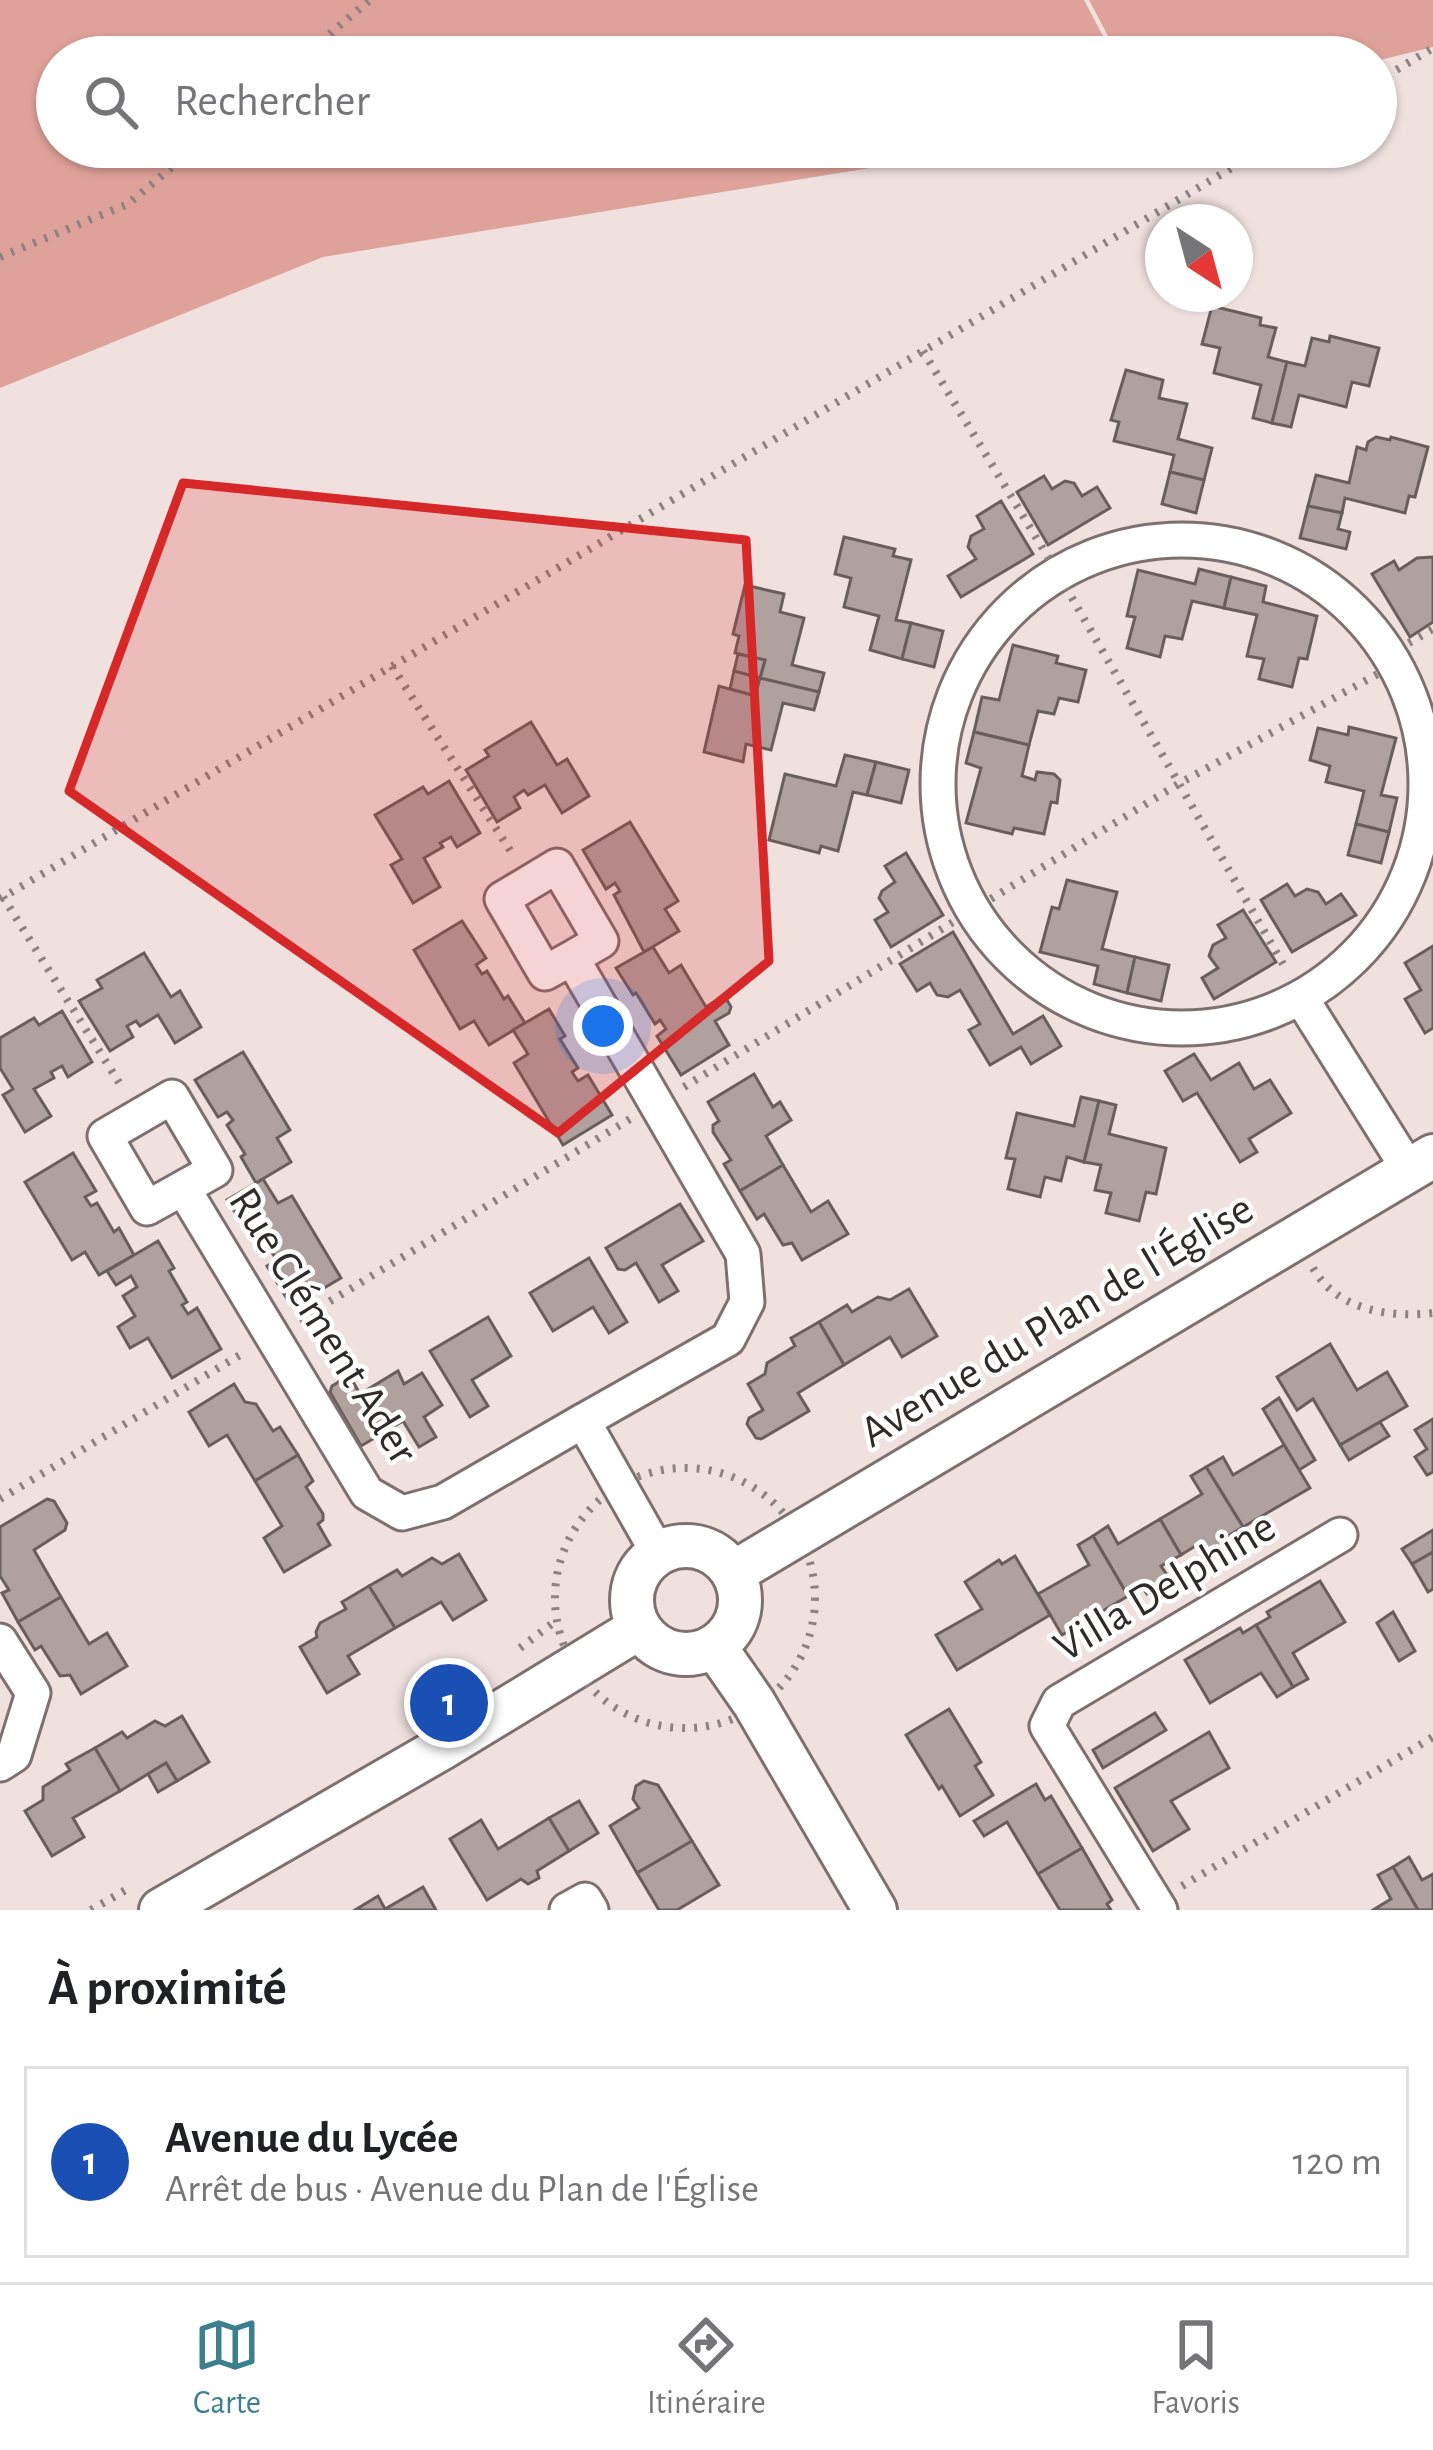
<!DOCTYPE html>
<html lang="fr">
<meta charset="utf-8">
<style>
body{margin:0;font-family:"Alegreya Sans",sans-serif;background:#f2f2f2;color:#202124}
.compass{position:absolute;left:1145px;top:204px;width:108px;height:108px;border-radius:50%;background:#fff;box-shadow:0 3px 9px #0004;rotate:144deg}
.you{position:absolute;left:603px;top:1026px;width:42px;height:42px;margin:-30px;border:9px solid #fff;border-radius:50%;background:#1a73e8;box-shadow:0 0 0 18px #1a73e833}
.badge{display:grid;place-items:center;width:78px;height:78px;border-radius:50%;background:#3c7f8f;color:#fff;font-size:39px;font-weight:700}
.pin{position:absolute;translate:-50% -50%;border:6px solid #fff;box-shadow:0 3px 12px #0006}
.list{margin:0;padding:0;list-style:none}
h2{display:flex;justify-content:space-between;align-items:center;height:156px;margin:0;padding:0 48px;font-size:51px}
h2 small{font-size:39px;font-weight:400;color:#757577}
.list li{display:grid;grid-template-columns:78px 1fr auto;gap:36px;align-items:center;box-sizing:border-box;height:192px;margin:0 24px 24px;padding:0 24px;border:3px solid #e0e0e0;border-radius:0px}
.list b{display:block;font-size:45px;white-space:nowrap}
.list p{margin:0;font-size:39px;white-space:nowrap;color:#757577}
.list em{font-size:39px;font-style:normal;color:#757577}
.icon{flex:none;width:66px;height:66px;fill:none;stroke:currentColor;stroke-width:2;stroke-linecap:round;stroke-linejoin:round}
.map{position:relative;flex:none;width:1433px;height:1910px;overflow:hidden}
.search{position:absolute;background:#fff;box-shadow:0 3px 9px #0004;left:36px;right:36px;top:36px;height:132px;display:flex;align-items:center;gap:30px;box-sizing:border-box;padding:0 42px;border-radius:66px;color:#757577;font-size:45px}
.sheet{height:372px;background:#fff}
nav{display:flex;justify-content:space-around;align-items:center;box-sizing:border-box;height:168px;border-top:3px solid #e0e0e0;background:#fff;font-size:33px;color:#757577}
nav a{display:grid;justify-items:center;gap:6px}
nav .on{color:#3c7f8f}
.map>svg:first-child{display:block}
.forest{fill:#dfa29a}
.building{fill:#b0a19f;stroke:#6a5e5c;stroke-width:3}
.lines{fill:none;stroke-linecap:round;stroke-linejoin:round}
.minor-casing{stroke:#7d706e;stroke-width:39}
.tertiary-casing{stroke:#7d706e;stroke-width:48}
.path{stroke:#8d8382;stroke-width:8;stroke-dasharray:3 9;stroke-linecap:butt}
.minor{stroke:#fff;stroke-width:33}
.tertiary{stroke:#fff;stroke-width:42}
.marked{fill:#d62828;fill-opacity:0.2;stroke:#d62828;stroke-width:9;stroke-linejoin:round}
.labels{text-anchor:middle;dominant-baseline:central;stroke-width:9;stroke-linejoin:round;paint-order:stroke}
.street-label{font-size:45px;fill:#302b2a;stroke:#fff}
</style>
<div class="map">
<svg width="1433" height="1910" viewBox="0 0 1433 1910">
<rect width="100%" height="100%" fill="#f0e1df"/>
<g class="forest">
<polygon points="0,0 1084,0 1114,57 57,57 57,147 999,147 323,257 0,388"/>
<polygon points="1089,0 1433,0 1433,47 1376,61 1376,57 1119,57"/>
</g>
<g class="building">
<polygon points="1212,306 1261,318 1260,325 1276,328 1268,357 1287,362 1272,423 1253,418 1261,385 1214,373 1220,348 1202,344"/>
<polygon points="1330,336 1379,348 1369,386 1352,382 1346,407 1299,395 1291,427 1272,423 1287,362 1305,366 1312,338 1329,342"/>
<polygon points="1126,370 1163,380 1159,398 1187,404 1178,439 1212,448 1204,480 1170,472 1174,455 1114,441 1119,422 1111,420"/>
<polygon points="1376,437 1390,440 1391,437 1428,447 1415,497 1409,496 1405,513 1345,498 1342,513 1308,506 1316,475 1349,483 1357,447 1366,450 1368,442"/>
<polygon points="1170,472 1204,480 1196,513 1162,504"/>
<polygon points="1044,476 1052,489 1065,481 1074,483 1082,496 1097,487 1110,508 1048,545 1017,492"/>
<polygon points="1001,501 1033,554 961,597 948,576 976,559 968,547 971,536 984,529 977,516"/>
<polygon points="1308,506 1342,513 1338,529 1350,532 1346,549 1300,538"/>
<polygon points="844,537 895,549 893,556 911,560 896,620 911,623 902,659 870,650 879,616 844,607 851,578 835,574"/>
<polygon points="1433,557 1433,622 1410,637 1372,574 1394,561 1399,570 1417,558"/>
<polygon points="1199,569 1231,577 1224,608 1192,601 1182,639 1165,636 1160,657 1127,648 1135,617 1127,616 1138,570 1195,584"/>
<polygon points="1231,577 1266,586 1263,602 1317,616 1307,659 1299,658 1292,687 1259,679 1264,659 1247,656 1257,615 1224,608"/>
<polygon points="745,585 784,594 780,612 804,618 792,665 824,673 819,692 760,678 765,660 735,653 739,636 733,634"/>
<polygon points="911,623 943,631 934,667 902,659"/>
<polygon points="1013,645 1058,656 1056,663 1086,670 1078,702 1059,698 1054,714 1038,711 1029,745 974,732 982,697 999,700"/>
<polygon points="738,654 765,660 760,678 734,671"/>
<polygon points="734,671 760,678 755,696 730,689"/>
<polygon points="760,678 819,692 814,710 783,703 771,750 746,744 743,762 704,752 719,686 755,696"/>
<polygon points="531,722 557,765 567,759 589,796 562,813 545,785 528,795 524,790 514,797 520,808 497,822 466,770 489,756 485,750"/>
<polygon points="1349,727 1396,738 1381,795 1397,798 1389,832 1356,824 1364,791 1326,782 1330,766 1310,760 1318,728 1348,735"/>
<polygon points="974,732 1029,745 1022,776 1035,780 1037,772 1054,774 1060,780 1057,803 1051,802 1044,834 1014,828 1012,834 966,823 981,768 966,763"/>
<polygon points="845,755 876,762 867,795 853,792 838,851 821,846 819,853 769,840 785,774 836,786"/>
<polygon points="876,762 909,770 901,803 867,795"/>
<polygon points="449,781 480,833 457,847 451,837 440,843 443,847 424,858 440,887 413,903 391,865 402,859 375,815 423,787 428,794"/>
<polygon points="630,822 678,901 665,909 679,931 644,952 614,895 620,891 615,883 606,889 583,850"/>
<polygon points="1356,824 1389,832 1381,863 1348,855"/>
<polygon points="906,853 943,915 891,947 875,920 888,912 879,898 882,891 895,882 885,866"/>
<polygon points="1067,880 1117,892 1102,949 1135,957 1127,993 1094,984 1098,966 1040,952 1052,907 1059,909"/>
<polygon points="1287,884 1295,896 1307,889 1318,892 1326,904 1341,894 1356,915 1292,952 1261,900"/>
<polygon points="1243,910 1276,962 1214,999 1202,978 1218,968 1209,956 1213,945 1226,938 1218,925"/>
<polygon points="462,921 486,958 476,965 482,974 487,971 504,999 508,996 525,1023 489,1045 474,1021 460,1029 414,950"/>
<polygon points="953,932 1013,1034 1043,1016 1061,1046 1031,1064 1021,1047 990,1065 969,1030 980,1024 960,990 948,997 937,995 930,983 917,991 900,964"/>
<polygon points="1433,946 1433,1028 1425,1033 1405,999 1421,990 1405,963"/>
<polygon points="653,947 669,973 681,965 706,1007 720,998 727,1000 731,1007 729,1013 715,1021 729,1045 681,1075 657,1036 666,1029 660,1020 655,1024 636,993 633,995 616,968"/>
<polygon points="144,953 171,997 180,991 201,1027 175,1043 158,1015 140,1026 136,1021 127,1026 133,1037 110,1051 79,1001 102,988 97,980"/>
<polygon points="1135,957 1169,965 1161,1001 1127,993"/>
<polygon points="549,1009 565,1036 560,1039 578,1068 572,1072 578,1081 588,1075 612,1115 563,1145 514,1063 528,1054 513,1030"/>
<polygon points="62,1011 92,1062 68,1077 62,1066 51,1072 54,1078 34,1089 51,1116 25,1132 3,1095 13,1089 0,1068 0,1038 34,1018 39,1025"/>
<polygon points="243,1052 290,1130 277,1138 291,1162 256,1183 241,1157 245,1154 227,1125 233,1120 227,1112 218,1117 195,1080"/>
<polygon points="1194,1054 1211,1080 1239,1063 1254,1089 1270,1080 1291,1113 1249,1139 1257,1152 1240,1162 1197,1093 1183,1101 1165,1071"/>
<polygon points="754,1074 773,1107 780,1102 791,1120 766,1136 783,1165 740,1191 724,1164 731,1160 713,1132 713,1125 719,1121 708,1102"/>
<polygon points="1081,1097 1099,1101 1084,1162 1067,1157 1061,1181 1045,1177 1040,1197 1008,1189 1015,1159 1006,1158 1017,1113 1074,1126"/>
<polygon points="1099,1101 1116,1105 1109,1134 1166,1148 1156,1194 1146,1192 1139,1221 1106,1213 1111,1193 1095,1190 1101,1165 1084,1162"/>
<polygon points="73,1153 96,1191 85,1197 91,1206 97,1203 114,1232 119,1228 134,1255 99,1275 85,1252 72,1260 25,1182"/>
<polygon points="783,1165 811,1212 828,1201 848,1234 802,1260 792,1243 783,1245 764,1214 757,1219 740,1191"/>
<polygon points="263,1179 278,1203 292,1196 341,1278 292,1307 267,1266 277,1260 270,1250 265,1253 249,1227 246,1229 227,1200"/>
<polygon points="680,1204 703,1241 662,1265 678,1291 659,1302 636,1263 625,1270 618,1269 606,1248"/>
<polygon points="158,1241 174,1268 169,1271 187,1302 182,1305 188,1314 197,1308 221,1349 172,1378 148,1338 130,1348 118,1327 135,1316 123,1296 137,1287 131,1276 116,1285 107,1271"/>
<polygon points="589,1258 627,1322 609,1333 593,1307 553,1331 530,1293"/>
<polygon points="909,1289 937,1336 902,1357 890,1337 844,1365 819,1322 847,1305 852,1312 878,1297 890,1300"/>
<polygon points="488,1317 511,1356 472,1380 488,1406 470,1417 430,1351"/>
<polygon points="819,1322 844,1365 798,1393 809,1411 761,1439 756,1438 747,1424 749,1418 763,1410 748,1384 765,1374 767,1363 795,1346 791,1338"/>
<polygon points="1330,1344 1357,1390 1387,1372 1407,1406 1340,1445 1313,1399 1297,1410 1277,1377"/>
<polygon points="398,1371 404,1384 422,1373 442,1405 424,1417 436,1437 419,1447 403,1421 361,1446 330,1392 332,1386 345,1378 352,1380 360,1394"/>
<polygon points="234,1384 245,1402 256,1404 273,1431 280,1427 298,1455 255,1481 227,1435 209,1446 189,1412"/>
<polygon points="1279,1398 1315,1460 1299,1470 1263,1409"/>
<polygon points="1433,1419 1433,1472 1427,1475 1415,1457 1427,1449 1415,1430"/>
<polygon points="1380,1422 1389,1436 1349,1460 1340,1445"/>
<polygon points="1284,1445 1310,1488 1243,1527 1206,1467 1223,1457 1233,1475"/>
<polygon points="298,1455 313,1481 306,1487 323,1514 323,1520 318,1524 330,1545 284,1572 264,1538 282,1526 255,1481"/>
<polygon points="1206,1467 1243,1527 1228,1536 1232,1542 1209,1556 1200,1543 1181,1555 1160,1519 1202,1494 1191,1476"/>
<polygon points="47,1499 54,1501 67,1523 65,1530 34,1550 61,1597 18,1622 2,1593 9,1590 0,1576 0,1527"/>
<polygon points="1160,1519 1181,1555 1161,1566 1170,1579 1147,1594 1142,1587 1128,1596 1093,1536 1108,1526 1118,1544"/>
<polygon points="1433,1530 1433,1552 1412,1564 1402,1549"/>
<polygon points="1093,1536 1128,1596 1062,1635 1038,1594 1089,1565 1078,1545"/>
<polygon points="1433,1552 1433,1589 1428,1592 1412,1564"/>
<polygon points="459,1554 486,1600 453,1620 441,1602 395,1628 369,1586 397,1570 402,1576 432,1558 442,1564"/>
<polygon points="1015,1556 1050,1615 957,1670 936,1635 982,1609 965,1582 999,1560 1002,1564"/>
<polygon points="1320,1581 1345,1622 1293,1653 1308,1679 1293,1687 1256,1625 1270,1617 1267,1612"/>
<polygon points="369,1586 395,1628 348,1656 359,1674 327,1693 300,1647 317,1637 316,1632 320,1623 346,1609 342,1602"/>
<polygon points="61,1597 89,1644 107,1633 127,1666 81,1694 70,1675 60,1676 41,1646 35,1650 18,1622"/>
<polygon points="1393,1612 1415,1651 1399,1661 1377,1623"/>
<polygon points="1256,1625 1293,1687 1277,1697 1261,1673 1210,1703 1185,1660 1240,1628 1243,1633"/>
<polygon points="949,1709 981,1762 975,1766 993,1795 960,1816 942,1786 939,1789 906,1735"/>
<polygon points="1155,1713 1166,1730 1103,1768 1093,1750"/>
<polygon points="182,1716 209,1762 177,1781 166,1763 120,1791 95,1748 122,1732 127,1738 155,1721 165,1726"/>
<polygon points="1209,1732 1229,1768 1171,1801 1189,1829 1153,1851 1115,1788"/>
<polygon points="95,1748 120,1791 73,1818 84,1837 52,1856 25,1811 43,1800 43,1787 70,1770 66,1764"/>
<polygon points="166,1763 177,1781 158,1792 148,1774"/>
<polygon points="644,1781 658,1785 692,1841 637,1873 610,1826 639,1808 633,1799 636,1786"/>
<polygon points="1036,1784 1045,1800 1051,1796 1082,1848 1038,1874 1007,1822 984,1836 974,1821"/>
<polygon points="579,1801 598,1833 569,1851 549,1818"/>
<polygon points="549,1818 569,1851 537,1871 539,1878 528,1884 521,1879 487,1900 450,1839 481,1820 498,1849"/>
<polygon points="692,1841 719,1885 677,1910 659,1910 637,1873"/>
<polygon points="1082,1848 1112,1900 1107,1904 1111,1910 1060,1910 1038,1874"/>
<polygon points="1409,1857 1422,1880 1433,1874 1433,1910 1418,1910 1393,1867"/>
<polygon points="1393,1867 1418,1910 1373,1910 1391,1899 1378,1875"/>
<polygon points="423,1887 436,1910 355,1910 378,1896 385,1909"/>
</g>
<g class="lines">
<g class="minor-casing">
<g id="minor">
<circle cx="1182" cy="784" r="244"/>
<polyline points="572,958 545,973 502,899 557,866 601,941 572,958 743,1254 747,1302 728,1339 583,1421 658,1553"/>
<polyline points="1303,1001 1409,1170"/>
<polyline points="183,1188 147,1208 105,1136 172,1097 215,1170 183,1188 367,1493 402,1513 443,1502 583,1421"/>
<polyline points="0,1641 33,1693 14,1755 0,1764"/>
<polyline points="567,1910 585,1900 591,1910"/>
<polyline points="1160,1910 1047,1726 1059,1702 1340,1535"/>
</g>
</g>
<g class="tertiary-casing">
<g id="tertiary">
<circle cx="686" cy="1600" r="54"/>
<polyline points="733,1573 1433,1156"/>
<polyline points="715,1647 754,1703 875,1910"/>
<polyline points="161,1910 442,1748 639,1628"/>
</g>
</g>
<g class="path">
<polyline points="302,57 370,0"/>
<polyline points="1376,82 1433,48"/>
<polyline points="0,257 128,204 196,147"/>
<polyline points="923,351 1057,572 1287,971"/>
<polyline points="1388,655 1433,629"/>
<polyline points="392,666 513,855"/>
<polyline points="3,897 123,1089"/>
<polyline points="0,899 1267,147"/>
<polyline points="684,1087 1180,783 1394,665"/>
<path d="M1313,1268C1336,1310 1390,1318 1433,1313"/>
<polyline points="299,1320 630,1119"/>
<circle cx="685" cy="1598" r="130"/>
<polyline points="0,1499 245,1352"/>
<polyline points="520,1648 557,1620"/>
<polyline points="1182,1886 1433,1737"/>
<polyline points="91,1910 129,1888"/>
</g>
<use href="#minor" class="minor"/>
<use href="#tertiary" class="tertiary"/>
</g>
<path class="marked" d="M183,483L746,540L769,961L558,1133L69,791Z"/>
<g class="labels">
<g class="street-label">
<text transform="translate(1057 1321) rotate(-31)">Avenue du Plan de l'Église</text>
<text transform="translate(323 1326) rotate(58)">Rue Clément Ader</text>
<text transform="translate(1165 1587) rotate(-31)">Villa Delphine</text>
</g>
</g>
</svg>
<svg class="compass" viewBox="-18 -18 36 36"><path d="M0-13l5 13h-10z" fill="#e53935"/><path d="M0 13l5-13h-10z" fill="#757577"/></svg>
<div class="you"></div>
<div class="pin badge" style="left:449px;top:1703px;background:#1a4fb4">1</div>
<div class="search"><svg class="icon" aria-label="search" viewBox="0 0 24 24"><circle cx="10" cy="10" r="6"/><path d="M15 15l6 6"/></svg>Rechercher</div>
</div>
<section class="sheet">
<h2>À proximité<small></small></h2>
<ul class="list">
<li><span class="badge" style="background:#1a4fb4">1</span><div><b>Avenue du Lycée</b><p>Arrêt de bus · Avenue du Plan de l'Église</p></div><em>120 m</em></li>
</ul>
</section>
<nav>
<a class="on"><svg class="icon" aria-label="map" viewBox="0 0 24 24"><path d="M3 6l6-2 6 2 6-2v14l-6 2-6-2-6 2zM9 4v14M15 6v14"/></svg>Carte</a>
<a><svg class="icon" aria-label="directions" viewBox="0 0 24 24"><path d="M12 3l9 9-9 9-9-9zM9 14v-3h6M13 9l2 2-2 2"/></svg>Itinéraire</a>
<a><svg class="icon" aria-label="saved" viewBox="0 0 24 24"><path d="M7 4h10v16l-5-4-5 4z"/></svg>Favoris</a>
</nav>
